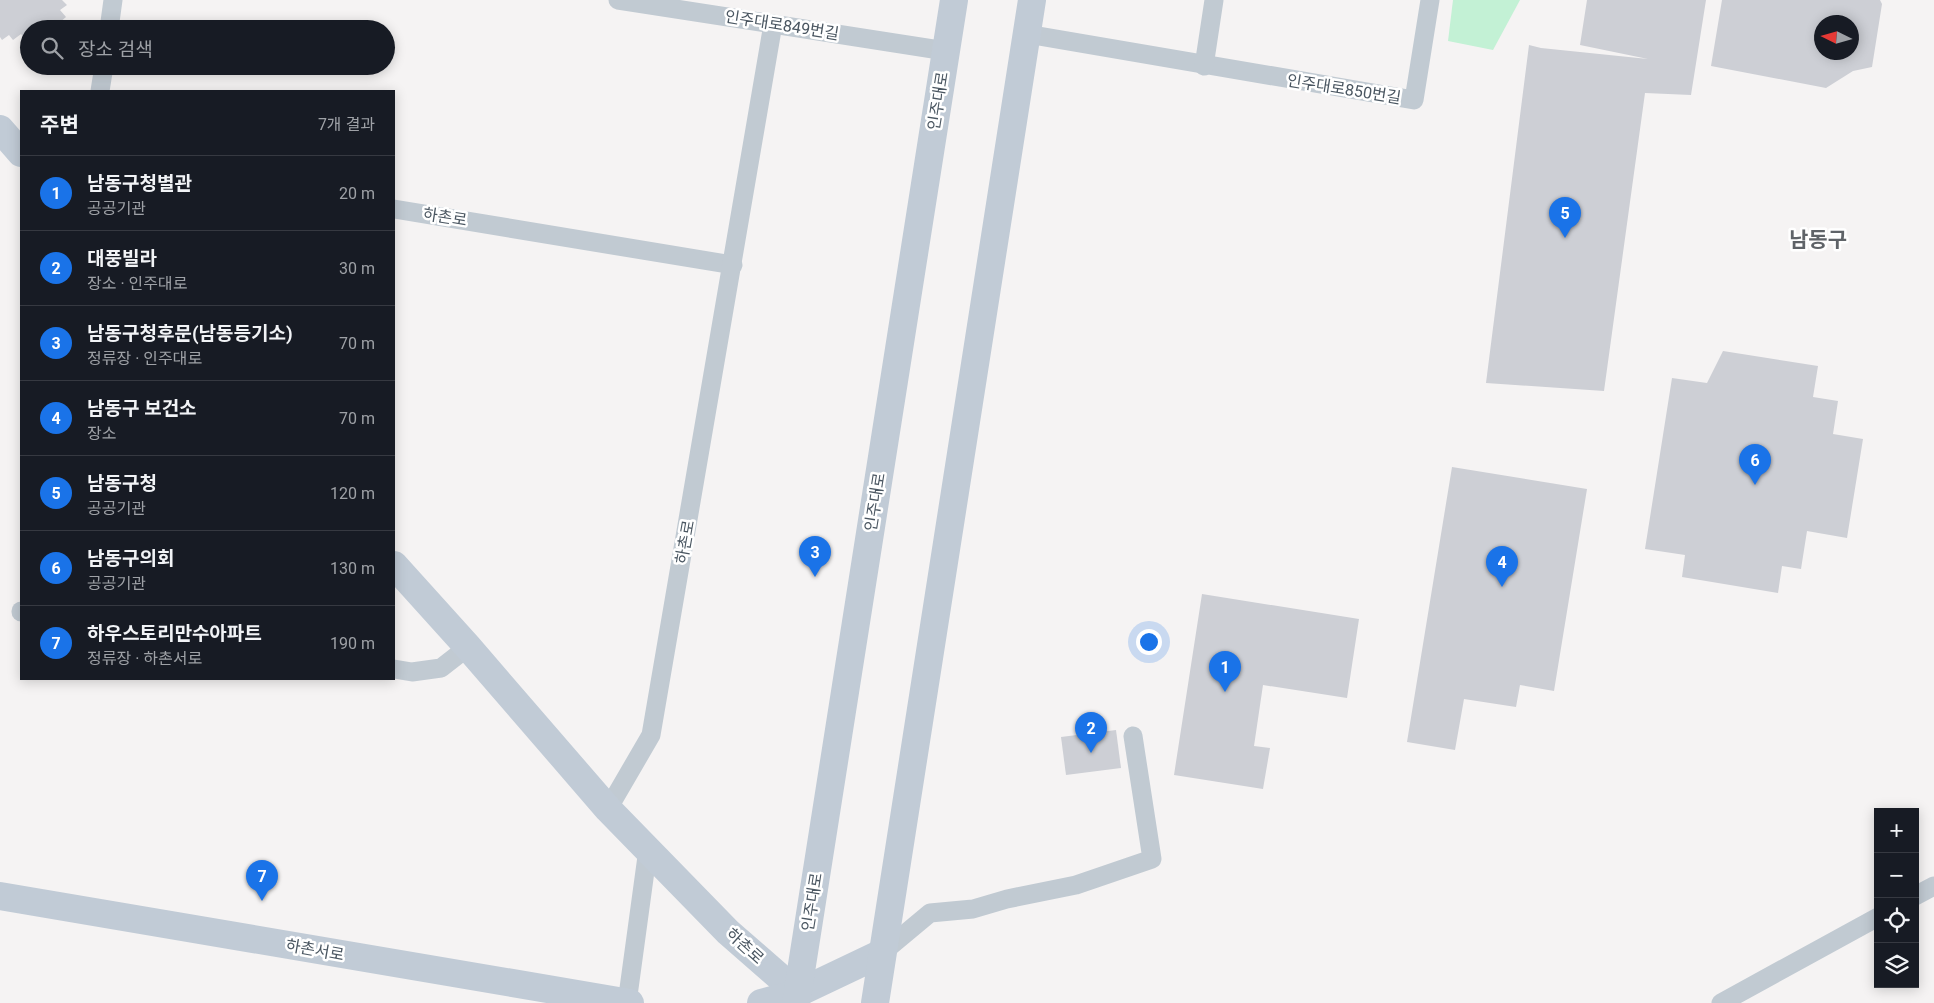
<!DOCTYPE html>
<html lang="ko">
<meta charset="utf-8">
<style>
body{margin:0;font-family:Roboto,"Noto Sans KR",sans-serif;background:#20242c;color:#f1f3f6}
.controls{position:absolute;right:15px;bottom:15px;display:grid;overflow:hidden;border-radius:0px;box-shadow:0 2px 12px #0003}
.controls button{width:45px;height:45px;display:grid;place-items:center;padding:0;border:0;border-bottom:1px solid #363941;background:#171b24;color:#f1f3f6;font:25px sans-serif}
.compass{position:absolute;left:1814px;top:15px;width:45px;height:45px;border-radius:50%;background:#171b24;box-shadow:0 2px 12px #0003;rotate:275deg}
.you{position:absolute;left:1148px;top:641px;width:18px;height:18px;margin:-12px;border:4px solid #fff;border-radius:50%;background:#1a73e8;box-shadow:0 0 0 8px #1a73e833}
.badge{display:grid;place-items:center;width:32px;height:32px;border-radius:50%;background:#1a73e8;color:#fff;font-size:16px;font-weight:700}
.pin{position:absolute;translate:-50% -41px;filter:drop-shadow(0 1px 2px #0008)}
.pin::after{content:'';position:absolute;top:26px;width:18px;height:15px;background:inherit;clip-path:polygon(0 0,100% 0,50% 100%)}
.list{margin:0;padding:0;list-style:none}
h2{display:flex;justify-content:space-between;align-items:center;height:65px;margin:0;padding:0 20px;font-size:21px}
h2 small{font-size:16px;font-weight:400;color:#9ea1a6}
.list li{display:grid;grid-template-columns:32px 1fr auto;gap:15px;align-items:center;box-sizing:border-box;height:75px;padding:0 20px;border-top:1px solid #363941}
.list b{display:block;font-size:19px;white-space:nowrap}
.list p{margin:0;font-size:16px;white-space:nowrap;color:#9ea1a6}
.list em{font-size:16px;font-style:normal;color:#9ea1a6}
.icon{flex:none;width:28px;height:28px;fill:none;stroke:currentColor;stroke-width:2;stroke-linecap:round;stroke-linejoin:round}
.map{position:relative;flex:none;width:1934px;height:1003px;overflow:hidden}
.search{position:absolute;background:#171b24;box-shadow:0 2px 12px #0003;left:20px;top:20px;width:375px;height:55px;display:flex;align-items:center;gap:12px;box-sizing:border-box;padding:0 18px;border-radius:28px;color:#9ea1a6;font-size:19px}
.panel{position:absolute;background:#171b24;box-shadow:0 2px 12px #0003;left:20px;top:90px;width:375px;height:590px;border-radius:0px}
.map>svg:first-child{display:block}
.green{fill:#c3f1d5}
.building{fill:#cdcfd5;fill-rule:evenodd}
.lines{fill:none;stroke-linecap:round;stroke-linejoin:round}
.lane{stroke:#c1cad2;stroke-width:19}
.secondary{stroke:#c1cbd6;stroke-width:28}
.labels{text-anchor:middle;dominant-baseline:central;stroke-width:5;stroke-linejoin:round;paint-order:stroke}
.street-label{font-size:16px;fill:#4a5661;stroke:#fff}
.district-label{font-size:21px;font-weight:bold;fill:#5f6368;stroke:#fff}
</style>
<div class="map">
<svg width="1934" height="1003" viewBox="0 0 1934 1003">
<rect width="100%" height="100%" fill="#f5f3f3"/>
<polygon class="green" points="1453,0 1520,0 1493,50 1448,41"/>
<g class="building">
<polygon points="0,0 62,0 67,5 60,10 66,17 52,29 29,29 29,37 25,40 21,34 13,40 9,35 2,40 0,37"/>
<polygon points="1587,0 1706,0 1691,95 1645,93 1604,391 1486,383 1529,45 1541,48 1648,59 1580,45"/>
<path d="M1722,0H1880L1882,4L1872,67L1853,71L1826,88L1711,66ZM1822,22H1852V52H1822Z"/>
<polygon points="1723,351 1818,366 1813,397 1838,401 1833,434 1863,439 1847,538 1807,531 1801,569 1782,566 1778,593 1682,577 1685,555 1645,549 1672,378 1707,383"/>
<polygon points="1452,467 1587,489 1554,691 1520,685 1516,707 1464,699 1455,750 1407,742"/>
<polygon points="1202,594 1359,619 1347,698 1263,685 1254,746 1270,748 1263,789 1174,775"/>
<polygon points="1116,730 1121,768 1066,775 1061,737"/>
</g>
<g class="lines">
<g class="lane">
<polyline points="618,0 946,51"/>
<polyline points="109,29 113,0"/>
<polyline points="1027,34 1414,100 1430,0"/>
<polyline points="1204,66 1214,0"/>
<polyline points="100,91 104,66"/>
<polyline points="394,209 733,265"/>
<polyline points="21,611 21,612"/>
<polyline points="394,669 412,672 441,668 468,647"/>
<polyline points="608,809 651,735 773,24"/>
<polyline points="1915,896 1934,886"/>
<polyline points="882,953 930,913 973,909 1007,899 1076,885 1152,859 1133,736"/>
<polyline points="627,1003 648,849"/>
<polyline points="1721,1003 1878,917"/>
</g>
<g class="secondary">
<polyline points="0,129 21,153"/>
<polyline points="394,565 468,647 608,809 728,932 798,993 882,953"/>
<polyline points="0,896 630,1003"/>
<polyline points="761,1003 798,993"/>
<polyline points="796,1003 954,0"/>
<polyline points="875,1003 1032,0"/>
</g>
</g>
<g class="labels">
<g class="street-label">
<text transform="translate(782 25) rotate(9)">인주대로849번길</text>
<text transform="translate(1344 89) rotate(9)">인주대로850번길</text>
<text transform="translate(938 101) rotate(-81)">인주대로</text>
<text transform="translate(445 217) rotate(9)">하촌로</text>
<text transform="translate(875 502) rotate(-81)">인주대로</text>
<text transform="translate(685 542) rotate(-80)">하촌로</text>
<text transform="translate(812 902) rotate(-81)">인주대로</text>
<text transform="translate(745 946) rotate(42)">하촌로</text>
<text transform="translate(315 950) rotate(10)">하촌서로</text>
</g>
<g class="district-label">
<text x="1818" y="240">남동구</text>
</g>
</g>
</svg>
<div class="controls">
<button>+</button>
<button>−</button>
<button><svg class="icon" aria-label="locate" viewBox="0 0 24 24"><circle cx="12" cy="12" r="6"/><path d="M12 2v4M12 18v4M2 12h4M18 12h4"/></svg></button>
<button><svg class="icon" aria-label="layers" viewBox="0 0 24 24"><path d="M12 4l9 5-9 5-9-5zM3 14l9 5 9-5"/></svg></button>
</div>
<svg class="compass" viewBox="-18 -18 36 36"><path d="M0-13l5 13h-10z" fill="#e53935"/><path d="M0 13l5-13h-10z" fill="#9ea1a6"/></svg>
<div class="you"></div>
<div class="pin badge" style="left:1225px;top:692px">1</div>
<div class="pin badge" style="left:1091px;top:753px">2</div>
<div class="pin badge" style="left:815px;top:577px">3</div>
<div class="pin badge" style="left:1502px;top:587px">4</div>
<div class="pin badge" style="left:1565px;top:238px">5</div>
<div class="pin badge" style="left:1755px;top:485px">6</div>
<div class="pin badge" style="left:262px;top:901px">7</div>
<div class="search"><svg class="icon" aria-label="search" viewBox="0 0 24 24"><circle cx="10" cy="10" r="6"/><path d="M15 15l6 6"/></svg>장소 검색</div>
<section class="panel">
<h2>주변<small>7개 결과</small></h2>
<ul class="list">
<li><span class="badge">1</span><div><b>남동구청별관</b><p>공공기관</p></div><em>20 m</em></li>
<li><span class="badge">2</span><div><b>대풍빌라</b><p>장소 · 인주대로</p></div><em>30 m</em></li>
<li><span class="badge">3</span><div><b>남동구청후문(남동등기소)</b><p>정류장 · 인주대로</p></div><em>70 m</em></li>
<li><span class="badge">4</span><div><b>남동구 보건소</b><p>장소</p></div><em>70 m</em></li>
<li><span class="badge">5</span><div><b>남동구청</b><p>공공기관</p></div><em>120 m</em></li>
<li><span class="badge">6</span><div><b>남동구의회</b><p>공공기관</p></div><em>130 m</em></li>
<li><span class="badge">7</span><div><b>하우스토리만수아파트</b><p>정류장 · 하촌서로</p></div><em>190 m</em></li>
</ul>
</section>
</div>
